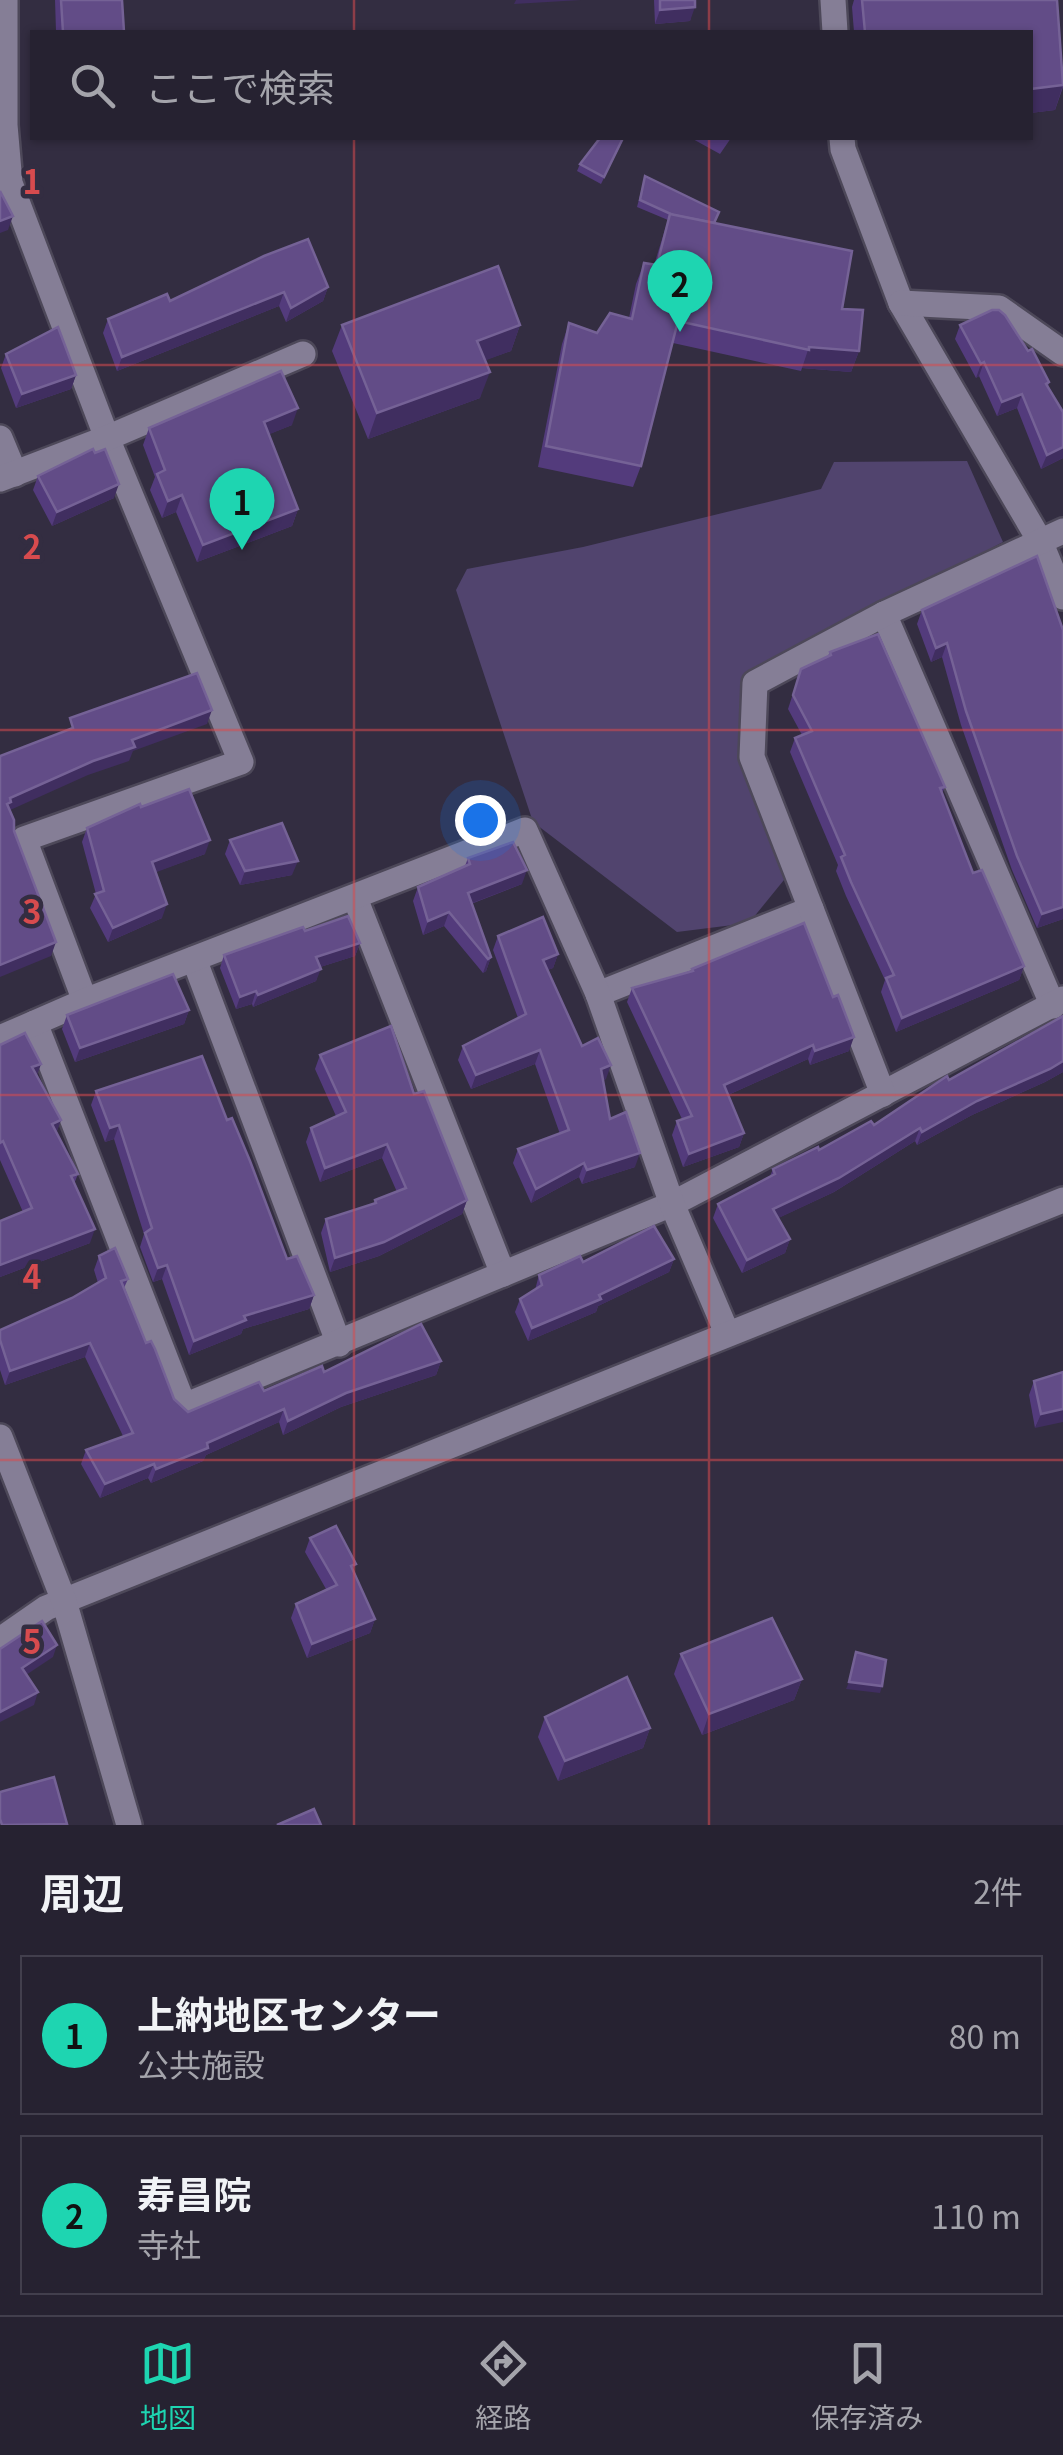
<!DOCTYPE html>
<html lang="ja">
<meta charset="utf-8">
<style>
body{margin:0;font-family:Georgia,"Noto Sans JP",serif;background:#322f3d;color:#f1f3f6}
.you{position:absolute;left:480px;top:820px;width:35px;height:35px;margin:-25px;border:8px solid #fff;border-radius:50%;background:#1a73e8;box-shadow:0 0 0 15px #1a73e833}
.badge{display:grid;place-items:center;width:65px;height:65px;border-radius:50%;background:#1ed5b1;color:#111;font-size:32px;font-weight:700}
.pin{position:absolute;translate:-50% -82px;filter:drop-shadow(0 2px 5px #0008)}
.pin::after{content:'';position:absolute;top:52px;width:35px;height:30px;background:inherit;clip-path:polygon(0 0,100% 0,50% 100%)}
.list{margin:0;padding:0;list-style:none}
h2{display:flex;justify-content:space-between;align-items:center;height:130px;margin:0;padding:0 40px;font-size:42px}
h2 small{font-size:32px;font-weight:400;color:#a4a4ab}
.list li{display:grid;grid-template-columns:65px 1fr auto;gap:30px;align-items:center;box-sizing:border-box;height:160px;margin:0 20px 20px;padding:0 20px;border:2px solid #423f4d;border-radius:0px}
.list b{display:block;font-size:38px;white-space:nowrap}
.list p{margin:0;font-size:32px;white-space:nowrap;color:#a4a4ab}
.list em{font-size:32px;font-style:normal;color:#a4a4ab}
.icon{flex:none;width:55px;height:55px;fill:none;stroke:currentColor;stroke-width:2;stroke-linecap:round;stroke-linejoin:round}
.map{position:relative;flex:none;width:1063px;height:1825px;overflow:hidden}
.search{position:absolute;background:#262231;box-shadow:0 2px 8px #0004;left:30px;right:30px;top:30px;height:110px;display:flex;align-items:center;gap:25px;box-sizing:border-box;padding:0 35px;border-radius:0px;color:#a4a4ab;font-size:38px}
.sheet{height:490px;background:#262231}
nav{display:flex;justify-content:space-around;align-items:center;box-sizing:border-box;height:140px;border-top:2px solid #423f4d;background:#262231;font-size:28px;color:#a4a4ab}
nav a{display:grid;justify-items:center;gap:5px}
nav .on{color:#1ed5b1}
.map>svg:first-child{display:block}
.green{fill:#51446e}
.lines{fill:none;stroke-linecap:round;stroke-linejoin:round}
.minor-casing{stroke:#4d4859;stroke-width:30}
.tertiary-casing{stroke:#4d4859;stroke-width:30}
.minor{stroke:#857e96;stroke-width:25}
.tertiary{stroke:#857e96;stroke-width:25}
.wall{fill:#533b7c}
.shaded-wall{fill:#402e60}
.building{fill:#624c87;stroke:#756296;stroke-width:2.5}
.grid{fill:none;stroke:#d74b4e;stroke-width:2.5;stroke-opacity:0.55}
.grid-label{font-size:32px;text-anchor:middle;font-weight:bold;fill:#d74b4e;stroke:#332d41;stroke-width:9;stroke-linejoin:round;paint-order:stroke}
</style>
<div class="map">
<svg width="1063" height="1825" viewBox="0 0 1063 1825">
<rect width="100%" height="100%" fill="#332d41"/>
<polygon class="green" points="967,461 1003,542 758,671 742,757 788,875 749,923 677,932 533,822 456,590 467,569 583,547 821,489 834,462"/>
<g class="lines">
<g class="minor-casing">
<g id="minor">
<polyline points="5,0 5,125 10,183 107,438 241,762 24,839 85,1001"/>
<polyline points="833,0 835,32"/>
<polyline points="842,138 843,149 901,303 1040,541 1063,597"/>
<polyline points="901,303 999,308 1063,353"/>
<polyline points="0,438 15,474"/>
<polyline points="0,479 107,438 303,354"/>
<polyline points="884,614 1053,1006"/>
<polyline points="355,898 503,1274"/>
<polyline points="194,959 339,1344"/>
<polyline points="598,994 811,909"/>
<polyline points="35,1023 184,1406 672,1204 1063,999"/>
<polyline points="0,1038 85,1001 525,830 598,994 672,1204 727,1333"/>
<polyline points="883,1094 752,757 755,683 884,614 1063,531"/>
<polyline points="0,1640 46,1608 1063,1200"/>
</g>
</g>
<g class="tertiary-casing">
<polyline id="tertiary" points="0,1437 64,1601 129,1825"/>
</g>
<use href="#minor" class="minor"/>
<use href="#tertiary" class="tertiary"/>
</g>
<g class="wall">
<polygon points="55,0 122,0 124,32 56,32"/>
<polygon points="654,0 695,0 690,21 655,24"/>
<polygon points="854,0 1057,0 1063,87 1055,110 1030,113 1030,32 854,32 852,7"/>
<polygon points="600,138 624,138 601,184 577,171 580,164"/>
<polygon points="691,138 731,138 720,154"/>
<polygon points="645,176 842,309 859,351 851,372 802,368 801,371 673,343 641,466 633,487 538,467 562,344 569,323 597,333 629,318 636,284 644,263 654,265 668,220 637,207"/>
<polygon points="328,287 323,301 286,322 279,306 117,371 103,333 108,319 170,301"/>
<polygon points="342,325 520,325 511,351 485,360 480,398 368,439 332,351"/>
<polygon points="960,325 1028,351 1049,382 1048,387 1063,412 1063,458 1041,469 1017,408 997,416 979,376 976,378 955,339"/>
<polygon points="6,354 76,375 71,389 16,408 1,368"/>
<polygon points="292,425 269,434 298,509 292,526 197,562 176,512 162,518 150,490 155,477 143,445 149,428"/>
<polygon points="38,476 114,498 52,526 33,490"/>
<polygon points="1037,556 1063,919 1037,928 1012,870 961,725 942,657 931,662 917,624 922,610"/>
<polygon points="830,652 945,787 942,793 973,873 1024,966 1019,980 896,1032 881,992 885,980 846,896 836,871 838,865 790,752 795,738 802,735 788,709 801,669 828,656"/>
<polygon points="141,807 205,854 155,872 162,918 108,942 90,908 96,894 82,842 87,828"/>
<polygon points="230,840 292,875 240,885 225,854"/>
<polygon points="468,858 522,884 471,904 491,957 486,971 483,973 444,926 423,935 413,901 418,887 465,866"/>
<polygon points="305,931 360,943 355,956 320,967 316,981 253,1007 252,1004 236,1009 220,968 224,955"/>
<polygon points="498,936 558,954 553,968 547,970 582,1046 606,1079 603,1080 610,1119 635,1167 582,1184 579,1177 531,1203 513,1163 518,1149 560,1134 535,1064 471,1089 458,1060 463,1046 518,1018 493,950"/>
<polygon points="692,969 849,1051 810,1065 808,1059 728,1095 744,1133 739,1147 683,1167 672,1135 677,1121 682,1119 627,1002 632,988 691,972"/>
<polygon points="189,1010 184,1024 75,1062 62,1029 67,1015"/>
<polygon points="1063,1016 1063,1072 1045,1082 972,1115 917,1145 915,1141 834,1192 778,1218 790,1239 785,1253 742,1273 713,1218 718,1204 770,1176 773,1169 874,1125"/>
<polygon points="0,1045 41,1064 36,1076 61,1120 56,1133 78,1174 74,1184 90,1243 0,1277 0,1221 23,1212 0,1160"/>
<polygon points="320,1055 414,1094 467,1200 462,1214 379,1256 330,1272 321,1233 326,1219 374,1204 375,1200 397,1192 382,1158 320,1182 306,1142 311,1128 336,1116 315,1069"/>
<polygon points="96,1091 227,1120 287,1259 314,1295 309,1309 243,1329 241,1334 189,1355 162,1279 153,1282 140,1247 144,1234 114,1139 105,1142 91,1105"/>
<polygon points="99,1256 128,1279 124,1288 146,1343 174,1399 188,1412 264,1391 324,1372 441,1361 436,1375 341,1407 283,1435 279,1422 206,1455 203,1461 151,1483 148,1478 100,1498 81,1464 86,1450 123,1436 85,1357 5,1385 0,1370 0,1330 72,1298 98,1283 94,1270"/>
<polygon points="674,1259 669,1272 598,1306 596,1312 528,1341 515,1312 520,1299 535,1290 539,1275 583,1262"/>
<polygon points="1063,1372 1035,1428 1029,1395 1034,1381"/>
<polygon points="310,1538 356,1564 353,1570 375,1619 370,1633 307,1658 291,1618 296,1604 326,1589 305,1552"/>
<polygon points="681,1654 802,1679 794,1700 702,1735 674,1674"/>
<polygon points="545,1717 650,1728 643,1748 558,1781 538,1737"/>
</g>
<g class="shaded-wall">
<polygon points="516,0 581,0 514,4"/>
<polygon points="695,7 690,21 655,24 660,10"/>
<polygon points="1063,85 1055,110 1030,113 1030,89"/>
<polygon points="13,216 8,230 0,233 0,221"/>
<polygon points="328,287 323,301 286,322 291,308"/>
<polygon points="284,292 279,306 117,371 122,357"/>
<polygon points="520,325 511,351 468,367 477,341"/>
<polygon points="809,347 859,351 851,372 802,368"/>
<polygon points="984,362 979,376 976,378 981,364"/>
<polygon points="490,372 480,398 368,439 377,413"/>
<polygon points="76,375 71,389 16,408 22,394"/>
<polygon points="1022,394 1017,408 997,416 1002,402"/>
<polygon points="298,408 292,425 258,439 264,422"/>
<polygon points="1063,447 1063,458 1041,469 1047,455"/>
<polygon points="119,484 114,498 52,526 57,512"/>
<polygon points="182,495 176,512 162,518 168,501"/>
<polygon points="298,509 292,526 197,562 203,545"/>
<polygon points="947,643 942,657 931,662 936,648"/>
<polygon points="212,710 207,724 133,751 129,761 88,775 8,811 2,818 10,798 132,740"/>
<polygon points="210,840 205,854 146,876 152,862"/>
<polygon points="298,861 292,875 240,885 245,871"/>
<polygon points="527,870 522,884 462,907 468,893"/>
<polygon points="167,904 162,918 108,942 113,928"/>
<polygon points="1063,907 1063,919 1037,928 1042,914"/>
<polygon points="449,912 444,926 423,935 428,921"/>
<polygon points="56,942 51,956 0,977 0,965"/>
<polygon points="360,943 355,956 311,970 316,957"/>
<polygon points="558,954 553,968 538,974 543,960"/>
<polygon points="491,957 486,971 483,973 488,959"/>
<polygon points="1024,966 1019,980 896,1032 902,1018"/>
<polygon points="321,969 316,981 253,1007 258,995"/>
<polygon points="256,991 252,1004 236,1009 240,997"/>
<polygon points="189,1010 184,1024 75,1062 80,1048"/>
<polygon points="854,1037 849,1051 810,1065 815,1051"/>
<polygon points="813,1045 808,1059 719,1099 724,1085"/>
<polygon points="540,1050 535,1064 471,1089 476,1075"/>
<polygon points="1063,1061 1063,1072 1045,1082 972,1115 917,1145 922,1132 977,1101"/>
<polygon points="41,1064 36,1078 32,1067"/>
<polygon points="611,1065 606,1079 596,1083 601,1069"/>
<polygon points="61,1120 56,1134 52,1124"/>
<polygon points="119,1125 114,1139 105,1142 110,1128"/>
<polygon points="920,1128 915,1141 834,1192 768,1223 773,1209"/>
<polygon points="744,1133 739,1147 683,1167 689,1154"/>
<polygon points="387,1144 382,1158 320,1182 325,1168"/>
<polygon points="640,1153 635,1167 582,1184 587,1170"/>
<polygon points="584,1163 579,1177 531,1203 536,1189"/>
<polygon points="467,1200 462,1214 379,1256 330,1272 335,1258"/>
<polygon points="95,1229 90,1243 0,1277 0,1265"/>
<polygon points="790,1239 785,1253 742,1273 747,1260"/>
<polygon points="674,1259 669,1272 598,1306 596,1312 528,1341 532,1328"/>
<polygon points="167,1265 162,1279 153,1282 158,1268"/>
<polygon points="314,1295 309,1309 243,1329 241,1334 189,1355 194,1341 244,1316"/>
<polygon points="90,1343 85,1357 5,1385 10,1371"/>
<polygon points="441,1361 436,1375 341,1407 283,1435 288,1421 346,1393"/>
<polygon points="284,1409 279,1422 206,1455 203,1461 151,1483 156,1469 207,1443"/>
<polygon points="1063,1409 1063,1422 1035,1428 1041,1414"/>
<polygon points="154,1464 148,1478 100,1498 105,1484"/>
<polygon points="375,1619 370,1633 307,1658 312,1644"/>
<polygon points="57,1645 53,1657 17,1681 22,1668"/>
<polygon points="802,1679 794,1700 702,1735 709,1714"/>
<polygon points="849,1682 882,1686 880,1693 846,1689"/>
<polygon points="38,1692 34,1705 0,1722 0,1712"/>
<polygon points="650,1728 643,1748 558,1781 565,1761"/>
</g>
<g class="building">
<polygon points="61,0 122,0 124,32 63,32"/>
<polygon points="660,0 695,0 695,7 660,10"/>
<polygon points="862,0 1057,0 1063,85 1030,89 1030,32 865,32"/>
<polygon points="600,138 623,138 604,177 580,164"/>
<polygon points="645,176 719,212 714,223 673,215 640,200"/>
<polygon points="0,191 13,216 0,221"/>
<polygon points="670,214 852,251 842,309 863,310 859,351 809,347 809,350 678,321 641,466 546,446 569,323 597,333 610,313 632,319 644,263 657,265"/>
<polygon points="308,239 328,287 291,308 284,292 122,357 108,319 167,294 170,301 264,256"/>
<polygon points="498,266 520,325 477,341 490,372 377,413 342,325"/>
<polygon points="992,310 999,310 1005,315 1028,351 1032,349 1049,382 1046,384 1063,412 1063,447 1047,455 1022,394 1002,402 984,362 981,364 960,325"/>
<polygon points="58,327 76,375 22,394 6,354"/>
<polygon points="281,371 298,408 264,422 298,509 203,545 182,495 168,501 157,474 165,470 149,428"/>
<polygon points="93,449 95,453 105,449 119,484 57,512 38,476"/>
<polygon points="1037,556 1063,630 1063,907 1042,914 1017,856 966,711 947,643 936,648 922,610"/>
<polygon points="878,634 945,787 940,788 973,873 982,870 1024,966 902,1018 886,978 894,975 851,882 841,857 845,855 795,738 812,731 793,695 801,669 831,655 830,652"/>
<polygon points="197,673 212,710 132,740 135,747 93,761 10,798 11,802 7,804 14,820 14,831 56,942 0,965 0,756 73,728 70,718"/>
<polygon points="189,789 210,840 152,862 167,904 113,928 95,894 104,891 87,828 140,804 141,807"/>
<polygon points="282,823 298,861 245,871 230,840"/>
<polygon points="513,842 527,870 468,893 491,957 488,959 449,912 428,921 418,887 470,864 468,858"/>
<polygon points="348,916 360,943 316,957 321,969 258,995 256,991 240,997 224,955 303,927 305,931"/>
<polygon points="543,917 558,954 543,960 582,1046 598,1038 611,1065 601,1069 610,1119 626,1112 640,1153 587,1170 584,1163 536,1189 518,1149 569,1130 540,1050 476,1075 463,1046 526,1014 498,936"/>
<polygon points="804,923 833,997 838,995 854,1037 815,1051 813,1045 724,1085 744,1133 689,1154 677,1121 692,1116 632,988 693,971 692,969"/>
<polygon points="173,974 189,1010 80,1048 67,1015"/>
<polygon points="1063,1016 1063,1061 1050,1069 977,1101 922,1132 920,1128 839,1178 773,1209 790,1239 747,1260 718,1204 775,1174 773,1169 818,1147 819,1150 871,1121 874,1125 947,1076 949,1080"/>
<polygon points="391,1026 414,1094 424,1091 467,1200 384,1242 335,1258 326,1219 376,1203 375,1200 406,1188 387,1144 325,1168 311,1128 346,1112 320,1055"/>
<polygon points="25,1033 41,1064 32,1067 61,1120 52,1124 78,1174 71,1176 95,1229 0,1265 0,1221 32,1208 3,1141 0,1143 0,1045"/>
<polygon points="202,1056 227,1120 232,1118 250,1161 287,1259 297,1256 314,1295 244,1316 246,1320 194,1341 167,1265 158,1268 145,1233 152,1228 119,1125 110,1128 96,1091"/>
<polygon points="654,1226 674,1259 599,1295 601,1299 532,1328 520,1299 542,1285 539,1275 580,1256 583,1262"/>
<polygon points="115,1248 128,1279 121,1281 146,1343 151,1341 155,1349 174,1399 188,1412 259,1382 264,1391 322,1366 324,1372 421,1324 441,1361 346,1393 288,1421 284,1409 207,1443 208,1448 156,1469 154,1464 105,1484 86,1450 133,1433 90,1343 10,1371 0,1340 0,1330 72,1298 106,1278 99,1256"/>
<polygon points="1063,1372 1063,1409 1041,1414 1034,1381"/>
<polygon points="336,1526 356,1564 351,1566 375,1619 312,1644 296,1604 337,1585 310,1538"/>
<polygon points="772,1618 802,1679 709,1714 681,1654"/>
<polygon points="42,1621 57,1645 22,1668 38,1692 0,1712 0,1649"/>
<polygon points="856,1652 886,1660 882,1686 849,1682"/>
<polygon points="627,1677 650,1728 565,1761 545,1717"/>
<polygon points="54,1777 67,1824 2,1825 0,1819 0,1792"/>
<polygon points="314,1809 321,1825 277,1825"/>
</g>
<path class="grid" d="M354,0V32M709,0V32M354,138V1825M709,138V1825M0,365H1063M0,730H1063M0,1095H1063M0,1460H1063"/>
<g class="grid-label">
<text x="32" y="194">1</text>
<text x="32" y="559">2</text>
<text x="32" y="924">3</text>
<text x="32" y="1289">4</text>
<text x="32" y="1654">5</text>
</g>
</svg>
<div class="you"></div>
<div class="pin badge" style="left:242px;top:550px">1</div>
<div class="pin badge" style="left:680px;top:332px">2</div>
<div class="search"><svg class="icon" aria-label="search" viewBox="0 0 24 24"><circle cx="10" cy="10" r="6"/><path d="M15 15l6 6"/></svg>ここで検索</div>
</div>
<section class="sheet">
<h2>周辺<small>2件</small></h2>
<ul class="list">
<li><span class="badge">1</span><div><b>上納地区センター</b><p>公共施設</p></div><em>80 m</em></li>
<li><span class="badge">2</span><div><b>寿昌院</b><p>寺社</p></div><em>110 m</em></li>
</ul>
</section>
<nav>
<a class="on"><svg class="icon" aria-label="map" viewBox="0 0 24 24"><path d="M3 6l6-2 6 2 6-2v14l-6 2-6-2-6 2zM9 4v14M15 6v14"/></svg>地図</a>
<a><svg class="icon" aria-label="directions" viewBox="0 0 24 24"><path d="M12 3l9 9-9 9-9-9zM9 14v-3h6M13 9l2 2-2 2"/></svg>経路</a>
<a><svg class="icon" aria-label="saved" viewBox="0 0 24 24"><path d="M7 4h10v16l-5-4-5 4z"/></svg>保存済み</a>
</nav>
